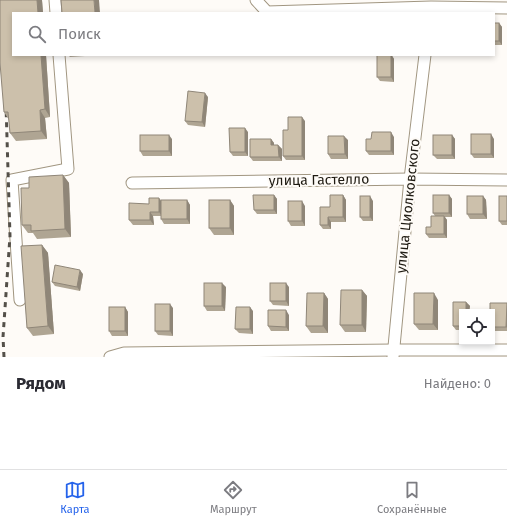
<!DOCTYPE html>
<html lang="ru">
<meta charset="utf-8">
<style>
body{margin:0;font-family:"Fira Sans",sans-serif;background:#f7f7f7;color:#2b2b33}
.controls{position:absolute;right:12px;bottom:12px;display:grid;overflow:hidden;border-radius:0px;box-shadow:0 2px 6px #0003}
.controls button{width:36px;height:36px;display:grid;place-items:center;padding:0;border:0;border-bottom:1px solid #e1e1e2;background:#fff;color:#2b2b33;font:20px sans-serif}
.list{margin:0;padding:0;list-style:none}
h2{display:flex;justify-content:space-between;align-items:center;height:52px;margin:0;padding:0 16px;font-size:17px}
h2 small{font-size:13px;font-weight:400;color:#7c7c81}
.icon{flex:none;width:22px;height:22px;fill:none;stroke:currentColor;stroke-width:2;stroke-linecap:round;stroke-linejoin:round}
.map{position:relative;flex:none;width:507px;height:357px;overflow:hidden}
.search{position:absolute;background:#fff;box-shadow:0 2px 6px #0003;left:12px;right:12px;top:12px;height:44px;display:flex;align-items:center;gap:10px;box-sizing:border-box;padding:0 14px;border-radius:0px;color:#7c7c81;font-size:15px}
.sheet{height:112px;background:#fff}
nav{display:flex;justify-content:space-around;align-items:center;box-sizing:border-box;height:56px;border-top:1px solid #e1e1e2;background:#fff;font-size:11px;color:#7c7c81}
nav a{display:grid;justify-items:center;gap:2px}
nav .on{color:#2563eb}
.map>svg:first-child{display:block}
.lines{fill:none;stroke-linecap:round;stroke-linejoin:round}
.minor-casing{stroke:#a19681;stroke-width:13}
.minor{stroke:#fff;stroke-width:11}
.rail{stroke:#545049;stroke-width:3;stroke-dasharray:5 5;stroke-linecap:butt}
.wall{fill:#afa593}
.shaded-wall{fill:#8f8678}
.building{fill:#ccc0ab;stroke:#8f8678}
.labels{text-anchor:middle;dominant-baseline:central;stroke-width:4;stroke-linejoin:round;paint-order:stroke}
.street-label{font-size:14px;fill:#1e1a12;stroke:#fefbf7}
</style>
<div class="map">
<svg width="507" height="357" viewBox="0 0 507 357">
<rect width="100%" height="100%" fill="#fefbf7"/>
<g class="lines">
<g class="minor-casing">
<g id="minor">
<polyline points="55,0 56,13"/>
<polyline points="256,0 267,12 431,7 507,8"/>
<polyline points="132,183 410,179 507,180"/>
<polyline points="20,300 12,180 68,169 59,55"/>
<polyline points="110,357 124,353 394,350 507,350"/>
<polyline points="393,357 410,179 425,55"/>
</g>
</g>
<use href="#minor" class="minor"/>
<polyline class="rail" points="4,357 3,337 10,236 6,105"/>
</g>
<g class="wall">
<polygon points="0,0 42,0 43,13 13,13 13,55 46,55 50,117 45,118 47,139 16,141 10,133 9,120 4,112"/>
<polygon points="494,23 499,23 502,27 502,45 494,45"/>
<polygon points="68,55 100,55 70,57"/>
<polygon points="377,55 392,55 394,59 394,82 380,81 377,77"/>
<polygon points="208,97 205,127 188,125 185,121"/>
<polygon points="305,121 305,160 286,160 283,156 288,130"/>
<polygon points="248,132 248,156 233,156 230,152"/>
<polygon points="452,135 455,139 455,159 437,159 433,155"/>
<polygon points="394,137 394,155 369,155 366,151 371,139"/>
<polygon points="172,139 172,156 143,156 140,151"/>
<polygon points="271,139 274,143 274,145 278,145 282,149 282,161 253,161 250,157"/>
<polygon points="494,139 494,158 474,158 471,154"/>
<polygon points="348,140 348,159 331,159 328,154"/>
<polygon points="63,175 69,183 71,237 37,239 33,233 28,233 22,225 29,188"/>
<polygon points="274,195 277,199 277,214 257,214 254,210"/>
<polygon points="343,195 346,200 346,222 331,222 331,229 323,229 320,225 330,207"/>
<polygon points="449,195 452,199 452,217 445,217 447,220 447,238 429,238 426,234 431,227 435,216 433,213"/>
<polygon points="483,196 486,200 487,219 470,219 467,214"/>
<polygon points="507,196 507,225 502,225 499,221"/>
<polygon points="187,200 190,205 190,224 164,224 161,219 161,216 153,216 154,225 133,225 129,220 149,204 161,201"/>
<polygon points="230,200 234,206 234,235 214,235 209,228"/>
<polygon points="373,201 373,221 363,221 360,217"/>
<polygon points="305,206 305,226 291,226 288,221"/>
<polygon points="42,245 48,253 54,334 33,336 27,328"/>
<polygon points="83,274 80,291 55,286 52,282"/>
<polygon points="226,287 225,311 207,311 204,306"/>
<polygon points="289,287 289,306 273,305 270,301"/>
<polygon points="362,290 367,296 366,332 345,332 340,325"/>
<polygon points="324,293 328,299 328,333 311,333 306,326"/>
<polygon points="438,300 438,330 419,330 414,324"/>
<polygon points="453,302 466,302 470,306 469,312 462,312 462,330 456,330 453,326"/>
<polygon points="507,303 507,331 493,331 492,330 492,312"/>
<polygon points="125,307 128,312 128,336 112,336 109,331"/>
<polygon points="173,308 173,336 158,335 155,331"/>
<polygon points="253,311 253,334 239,333 235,329"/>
<polygon points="289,315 289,331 271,331 268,326"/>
</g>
<g class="shaded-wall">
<polygon points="37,0 42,0 43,13 38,13"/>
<polygon points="94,0 99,0 100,13 95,13"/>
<polygon points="499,23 502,27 502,45 499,41"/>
<polygon points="41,55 46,55 50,117 45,109"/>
<polygon points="391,55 394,59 394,82 391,77"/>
<polygon points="205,93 208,97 205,127 202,122"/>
<polygon points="40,110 45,118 47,139 41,131"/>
<polygon points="302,117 305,121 305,160 302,156"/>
<polygon points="245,128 248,132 248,156 245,152"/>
<polygon points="391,132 394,137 394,155 391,151"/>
<polygon points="491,134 494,139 494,158 491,154"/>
<polygon points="169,135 172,139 172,156 169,151"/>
<polygon points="452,135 455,139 455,159 452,155"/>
<polygon points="344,136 348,140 348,159 345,154"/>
<polygon points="271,139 274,143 274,149 271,145"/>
<polygon points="278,145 282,149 282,161 279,157"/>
<polygon points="63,175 69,183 71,237 65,229"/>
<polygon points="274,195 277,199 277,214 274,210"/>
<polygon points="343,195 346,200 346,222 343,217"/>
<polygon points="449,195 452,199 452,217 449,213"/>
<polygon points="370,196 373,201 373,221 370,217"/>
<polygon points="483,196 486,200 487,219 483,214"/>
<polygon points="159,198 162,202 162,216 159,212"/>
<polygon points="187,200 190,205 190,224 187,219"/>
<polygon points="230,200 234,206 234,235 230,228"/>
<polygon points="302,201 305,206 305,226 302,221"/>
<polygon points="150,212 153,216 154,225 150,220"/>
<polygon points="444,216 447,220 447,238 444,234"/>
<polygon points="328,217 331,222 331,229 328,225"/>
<polygon points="42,245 48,253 54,334 48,326"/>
<polygon points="80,270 83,274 80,291 77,287"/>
<polygon points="222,283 226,287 225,311 222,306"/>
<polygon points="286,283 289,287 289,306 286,301"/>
<polygon points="362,290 367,296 366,332 362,325"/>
<polygon points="324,293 328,299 328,333 323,326"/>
<polygon points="434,293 438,300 438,330 433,324"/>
<polygon points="466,302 470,306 469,312 466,312"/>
<polygon points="507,303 507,328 506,327"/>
<polygon points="170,304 173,308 173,336 170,331"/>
<polygon points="125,307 128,312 128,336 125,331"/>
<polygon points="250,307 253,311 253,334 250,329"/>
<polygon points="286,310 289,315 289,331 286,327"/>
</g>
<g class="building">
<polygon points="0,0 37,0 38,13 13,13 13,55 41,55 45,109 40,110 41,131 10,133 8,112 4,112 0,63"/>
<polygon points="61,0 94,0 95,13 62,13"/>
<rect x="494" y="23" width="5" height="18"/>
<rect x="377" y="55" width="14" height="22"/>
<polygon points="188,91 205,93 202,122 185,121"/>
<polygon points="288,117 302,117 302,156 283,156 283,130 288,130"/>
<polygon points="229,128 245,128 245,152 230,152"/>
<polygon points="372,132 391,132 391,151 366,151 366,139 371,139"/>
<rect x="471" y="134" width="20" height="20"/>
<rect x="140" y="135" width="29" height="16"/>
<rect x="433" y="135" width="19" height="20"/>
<polygon points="328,136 344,136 345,154 328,154"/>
<polygon points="250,139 271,139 271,145 278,145 279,157 250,157"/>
<polygon points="63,175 65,229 31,231 31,225 22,225 21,188 29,188 29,177"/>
<polygon points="253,195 274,195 274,210 254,210"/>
<polygon points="330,195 343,195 343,217 328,217 328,225 320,225 320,207 330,207"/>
<rect x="433" y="195" width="16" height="18"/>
<rect x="360" y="196" width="10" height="21"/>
<rect x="467" y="196" width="16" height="18"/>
<rect x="499" y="196" width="8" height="25"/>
<polygon points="149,198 159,198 159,212 150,212 150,220 129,220 129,203 149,204"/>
<rect x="161" y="200" width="26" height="19"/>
<rect x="209" y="200" width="21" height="28"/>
<rect x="288" y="201" width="14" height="20"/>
<polygon points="431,216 444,216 444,234 426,234 426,227 431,227"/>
<polygon points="42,245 48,326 27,328 21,246"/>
<polygon points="55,265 80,270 77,287 52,282"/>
<rect x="204" y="283" width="18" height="23"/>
<rect x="270" y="283" width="16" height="18"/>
<polygon points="341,290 362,290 362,325 340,325"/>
<polygon points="307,293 324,293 323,326 306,326"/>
<polygon points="414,293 434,293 433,324 414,324"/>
<polygon points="453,302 466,302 466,312 462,312 462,326 453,326"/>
<polygon points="490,303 507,303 506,327 492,327 492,312 490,312"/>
<rect x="155" y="304" width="15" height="27"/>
<rect x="109" y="307" width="16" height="24"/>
<polygon points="236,307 250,307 250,329 235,329"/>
<polygon points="268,310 286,310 286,327 268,326"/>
</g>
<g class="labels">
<g class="street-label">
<text transform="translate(319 180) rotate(-1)">улица Гастелло</text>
<text transform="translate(408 206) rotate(-84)">улица Циолковского</text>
</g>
</g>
</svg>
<div class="controls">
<button><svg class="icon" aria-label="locate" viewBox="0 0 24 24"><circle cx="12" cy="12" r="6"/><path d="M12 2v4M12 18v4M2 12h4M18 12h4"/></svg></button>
</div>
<div class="search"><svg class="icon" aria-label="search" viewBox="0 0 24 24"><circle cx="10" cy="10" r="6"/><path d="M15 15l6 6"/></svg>Поиск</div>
</div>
<section class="sheet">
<h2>Рядом<small>Найдено: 0</small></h2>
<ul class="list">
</ul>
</section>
<nav>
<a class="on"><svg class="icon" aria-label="map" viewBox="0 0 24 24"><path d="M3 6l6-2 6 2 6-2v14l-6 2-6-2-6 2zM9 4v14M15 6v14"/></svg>Карта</a>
<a><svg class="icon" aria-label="directions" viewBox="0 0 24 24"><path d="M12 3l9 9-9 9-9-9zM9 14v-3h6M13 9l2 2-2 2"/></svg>Маршрут</a>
<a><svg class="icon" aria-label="saved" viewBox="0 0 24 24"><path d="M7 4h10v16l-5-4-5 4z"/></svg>Сохранённые</a>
</nav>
